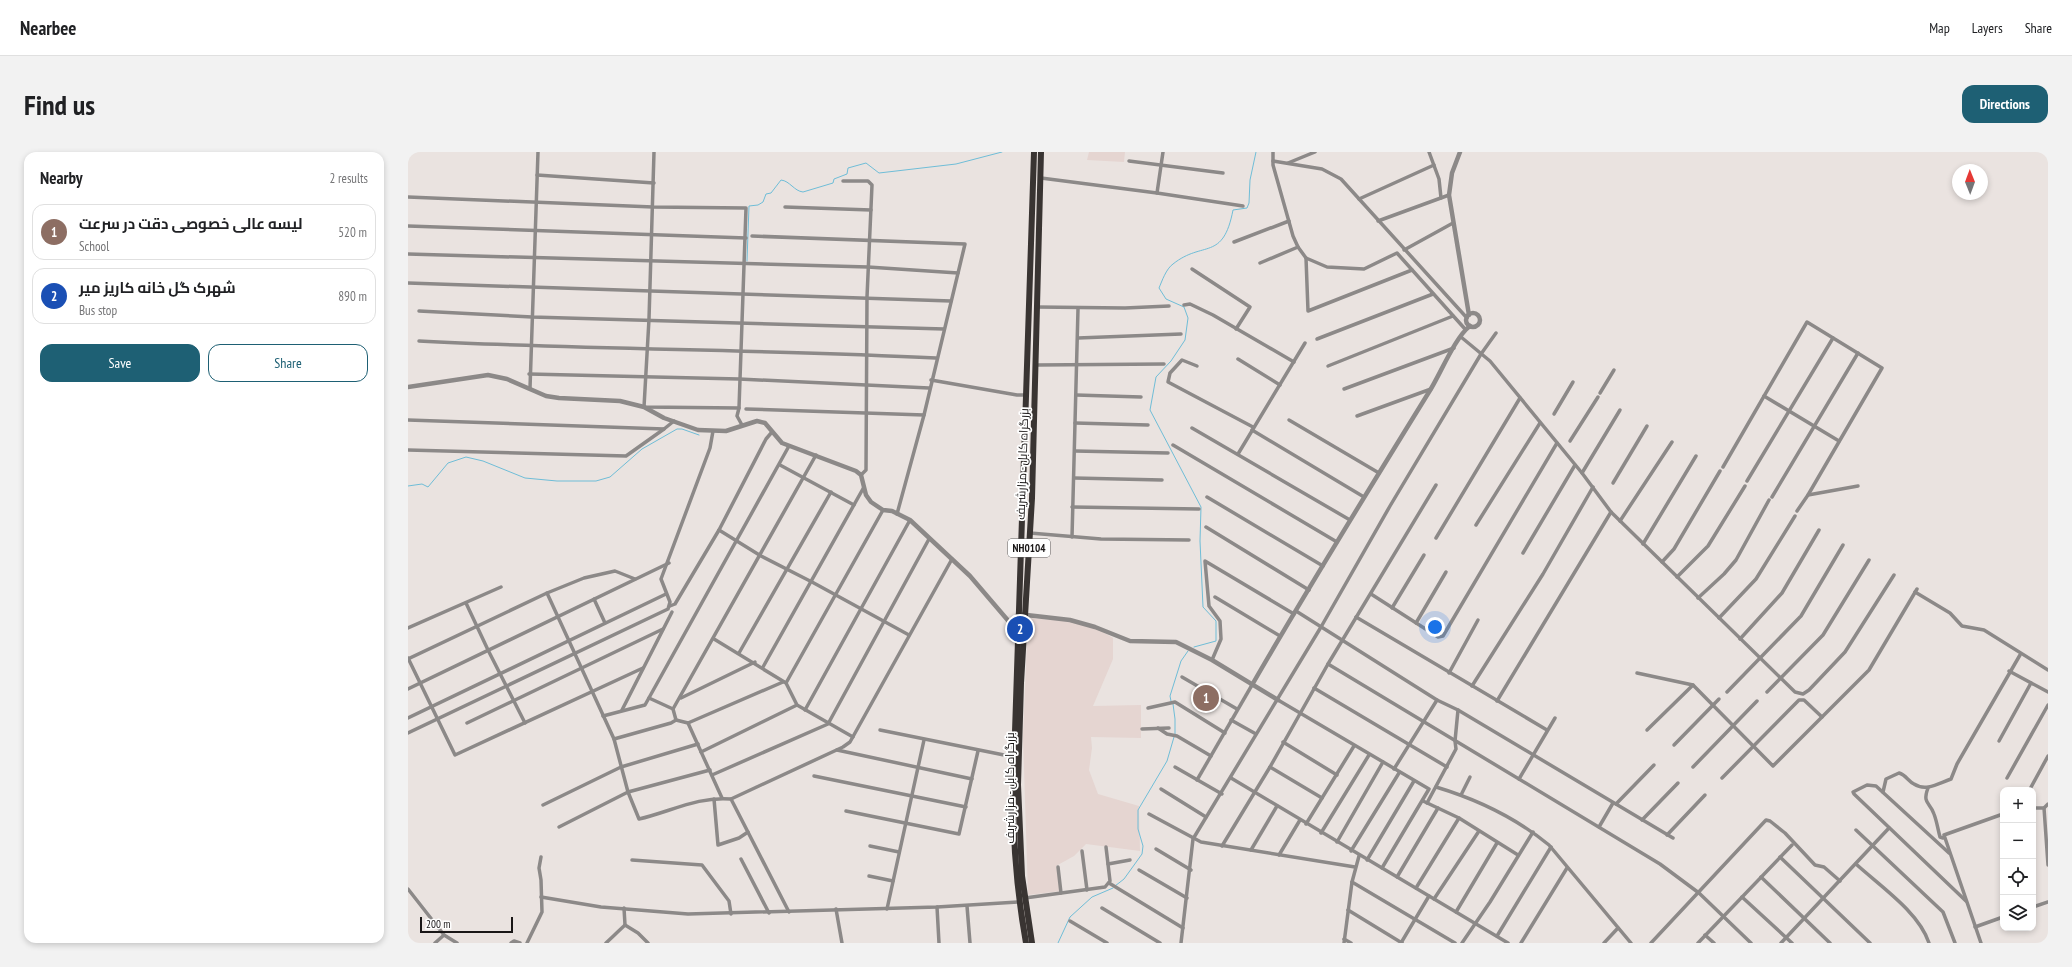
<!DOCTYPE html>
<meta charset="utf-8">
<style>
body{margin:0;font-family:"PT Sans Narrow",Cairo,sans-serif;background:#f2f2f2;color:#202124}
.controls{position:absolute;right:12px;bottom:12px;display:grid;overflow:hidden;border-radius:8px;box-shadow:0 2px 6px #0003}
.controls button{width:36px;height:36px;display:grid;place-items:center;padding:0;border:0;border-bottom:1px solid #e0e0e0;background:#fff;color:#202124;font:20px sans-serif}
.compass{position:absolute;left:1544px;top:12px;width:36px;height:36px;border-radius:50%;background:#fff;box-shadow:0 2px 6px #0003;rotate:359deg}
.scale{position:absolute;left:12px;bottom:10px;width:93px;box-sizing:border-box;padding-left:4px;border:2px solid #191616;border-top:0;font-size:11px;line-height:14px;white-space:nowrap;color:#191616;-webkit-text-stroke:3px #fff;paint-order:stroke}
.you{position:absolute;left:1027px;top:475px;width:14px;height:14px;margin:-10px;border:3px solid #fff;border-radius:50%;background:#1a73e8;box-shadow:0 0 0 6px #1a73e833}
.badge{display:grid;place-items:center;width:26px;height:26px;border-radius:50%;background:#1e6074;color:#fff;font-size:13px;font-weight:700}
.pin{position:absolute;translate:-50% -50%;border:2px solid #fff;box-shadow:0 1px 4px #0006}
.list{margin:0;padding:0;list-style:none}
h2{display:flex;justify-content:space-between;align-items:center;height:52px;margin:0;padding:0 16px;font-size:17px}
h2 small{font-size:13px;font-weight:400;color:#757577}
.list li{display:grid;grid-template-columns:26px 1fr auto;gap:12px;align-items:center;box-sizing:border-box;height:56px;margin:0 8px 8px;padding:0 8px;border:1px solid #e0e0e0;border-radius:12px}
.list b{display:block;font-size:15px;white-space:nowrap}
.list p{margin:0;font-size:13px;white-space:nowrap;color:#757577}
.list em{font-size:13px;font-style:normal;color:#757577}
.actions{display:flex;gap:8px;padding:12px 16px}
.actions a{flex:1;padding:9px 0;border:1px solid #1e6074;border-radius:12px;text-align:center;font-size:14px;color:#1e6074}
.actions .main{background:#1e6074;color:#fff}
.icon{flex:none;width:22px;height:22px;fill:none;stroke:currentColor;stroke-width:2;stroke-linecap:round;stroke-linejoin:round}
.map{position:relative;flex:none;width:1640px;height:791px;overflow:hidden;border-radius:12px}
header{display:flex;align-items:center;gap:24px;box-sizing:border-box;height:56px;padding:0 20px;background:#fff;border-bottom:1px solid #e0e0e0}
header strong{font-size:19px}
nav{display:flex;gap:22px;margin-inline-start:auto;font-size:14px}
.intro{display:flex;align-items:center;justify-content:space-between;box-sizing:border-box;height:96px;padding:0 24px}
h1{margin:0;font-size:28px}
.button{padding:10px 18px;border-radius:12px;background:#1e6074;color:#fff;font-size:14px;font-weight:700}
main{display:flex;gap:24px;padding:0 24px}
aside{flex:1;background:#fff;border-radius:12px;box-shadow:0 2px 6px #0003}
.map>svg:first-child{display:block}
.built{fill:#e5d5d1}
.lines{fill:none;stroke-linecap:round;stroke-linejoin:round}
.stream{stroke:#6fbdd7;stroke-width:1}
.minor{stroke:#8c8988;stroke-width:3.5}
.tertiary{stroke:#8c8988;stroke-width:4.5}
.trunk{stroke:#393432;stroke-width:6}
.labels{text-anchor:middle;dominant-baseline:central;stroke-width:3.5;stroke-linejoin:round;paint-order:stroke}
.shield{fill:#fff;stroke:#5e5c5c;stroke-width:1}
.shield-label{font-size:11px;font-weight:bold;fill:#191616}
.street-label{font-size:12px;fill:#191616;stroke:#fff}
</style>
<header>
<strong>Nearbee</strong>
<nav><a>Map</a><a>Layers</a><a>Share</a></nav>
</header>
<div class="intro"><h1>Find us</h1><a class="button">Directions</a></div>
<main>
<aside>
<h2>Nearby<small>2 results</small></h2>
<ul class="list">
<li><span class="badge" style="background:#8d6e63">1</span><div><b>لیسه عالی خصوصی دقت در سرعت</b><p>School</p></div><em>520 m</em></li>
<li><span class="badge" style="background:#1a4fb4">2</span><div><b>شهرک گل خانه کاریز میر</b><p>Bus stop</p></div><em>890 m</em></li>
</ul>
<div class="actions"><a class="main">Save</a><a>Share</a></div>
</aside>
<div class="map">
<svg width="1640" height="791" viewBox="0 0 1640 791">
<rect width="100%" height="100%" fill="#eae3e0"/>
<g class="built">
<polygon points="681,0 717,0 716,10 679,8"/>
<polygon points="620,466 659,469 690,477 705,486 705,507 685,554 733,553 733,586 683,585 684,596 681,618 690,642 731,654 732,699 678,692 666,704 648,714 653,739 620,743 615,585"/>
</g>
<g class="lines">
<g class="stream">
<path d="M339,109L341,54L350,53L355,50L358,42L363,41L373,28C382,29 386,39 395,40L425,31L426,27L439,22L440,16L458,11L471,21L548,12L594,0"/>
<polyline points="0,334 14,332 20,335 40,311 58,305 75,309 117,326 149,329 188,329 202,325 234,297 269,277 274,277 291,283"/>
<path d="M786,495L808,489V469L795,455L792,389L793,355L742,258L748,225L763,209L777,188L780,166L776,155L758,147L751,136C754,129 758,117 765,112C795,88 815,110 825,58L839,56L841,51L842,28L848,0"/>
<polyline points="763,549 762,544 773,509 780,499"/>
<polyline points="765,552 767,567 767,582"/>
<polyline points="707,734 716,727 734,702 735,694 730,677 730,658 759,609 766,585"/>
<polyline points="650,791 662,765 684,745 705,736"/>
</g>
<g class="minor">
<polyline points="246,0 241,167 236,255 331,256"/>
<polyline points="865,0 865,13 885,84 890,95 898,106 919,115 956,117 989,101 1057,177"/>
<polyline points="1021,0 1031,27 1033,46"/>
<polyline points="721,9 815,21"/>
<polyline points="865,9 914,17 933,27 1059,166"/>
<polyline points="880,11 907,0"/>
<polyline points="129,23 246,31"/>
<polyline points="633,26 749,41 835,54"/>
<polyline points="435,29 460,29 464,33 459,145 458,318 453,323"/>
<polyline points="749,41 755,0"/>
<polyline points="0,45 245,55 338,56 331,256 329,264 334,273"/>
<polyline points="951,47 1026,13"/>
<polyline points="377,55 463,58"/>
<polyline points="970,69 1041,43"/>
<polyline points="0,74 338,86"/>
<polyline points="344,84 557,92 516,263 489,362"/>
<polyline points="826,90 881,69"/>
<polyline points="996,98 1045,71"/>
<polyline points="0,102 460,115 550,121"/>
<polyline points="898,106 900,159 1004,118"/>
<polyline points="852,111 890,95"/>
<polyline points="784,117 842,155 828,177"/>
<polyline points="0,131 543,149"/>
<polyline points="776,153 782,152 805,163 886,210"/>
<polyline points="629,155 717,156 761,154"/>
<polyline points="11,159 124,165 536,177"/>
<polyline points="1053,185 1082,209 1174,321 1203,360 1387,540 1395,542 1401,538 1437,500 1486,423"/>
<polyline points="670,186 773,182"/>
<polyline points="909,187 1025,142"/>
<path d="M11,189C183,198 356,197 528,206"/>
<polyline points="830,207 872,233"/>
<polyline points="629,213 756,212"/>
<polyline points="789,214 774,208 762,221 760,230 845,275"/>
<polyline points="920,214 1045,164"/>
<polyline points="121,222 331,227 521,236"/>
<polyline points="523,228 609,243 618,243"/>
<polyline points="122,236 130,0"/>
<polyline points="936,237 1046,196"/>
<polyline points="1192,241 1206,218"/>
<polyline points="668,243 733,245"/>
<polyline points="1356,244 1431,289"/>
<polyline points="338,257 516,263"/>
<polyline points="1146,262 1165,230"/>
<polyline points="949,264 1023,237"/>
<polyline points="0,268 256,277 266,269"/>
<polyline points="881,268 971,321"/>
<polyline points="667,271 740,273"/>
<polyline points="784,276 942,368"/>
<polyline points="844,278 956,345"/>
<polyline points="1162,289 1190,245"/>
<polyline points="765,293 929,390"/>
<polyline points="0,298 218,304 256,277"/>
<polyline points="667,299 760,301"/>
<polyline points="830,302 897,191"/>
<polyline points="372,313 446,353"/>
<polyline points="1315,315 1399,170 1474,216 1400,343 1389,359"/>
<polyline points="1174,321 1212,258"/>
<polyline points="666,326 754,328"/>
<polyline points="1339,329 1425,186"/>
<polyline points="1205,331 1239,274"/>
<polyline points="1400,343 1450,334"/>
<polyline points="799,345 915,414"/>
<polyline points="1364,345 1450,201"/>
<polyline points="664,355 791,357"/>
<polyline points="1212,369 1264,290"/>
<polyline points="1068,373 1132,271"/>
<polyline points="798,375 901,438"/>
<polyline points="311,378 353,404 404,430 501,483"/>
<polyline points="622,381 693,387 781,388"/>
<polyline points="664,385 670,157"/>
<polyline points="1028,386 1112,246"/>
<polyline points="1235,392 1288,304"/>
<polyline points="1115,401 1167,313"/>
<polyline points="1254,410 1266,397 1312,319"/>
<polyline points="1269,425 1300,394 1337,334"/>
<polyline points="1507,440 1542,461 1554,474 1576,478 1640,518"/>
<path d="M139,441L206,587L220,640L231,667C262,660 290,644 323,647L435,595L442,590L544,407"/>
<polyline points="963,442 1030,485 1035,484 1149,291"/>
<polyline points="807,445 872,484"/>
<polyline points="1290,446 1316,422 1328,408 1361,348"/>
<polyline points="186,447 197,471"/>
<polyline points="58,451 80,498 117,571"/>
<polyline points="262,454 267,452 311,378 358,287 364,280"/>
<polyline points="984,456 1016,403"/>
<polyline points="888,459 1029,548 1050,558 1265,686"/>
<polyline points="948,465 1139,578"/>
<polyline points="1311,466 1348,427 1387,364"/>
<polyline points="1008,471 1038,420"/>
<polyline points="0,476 93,435"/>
<polyline points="306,487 378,531 389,553 445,585"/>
<polyline points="1332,487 1374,441 1411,378"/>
<polyline points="331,501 423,340"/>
<polyline points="0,506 47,603 235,516"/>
<polyline points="0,507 139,441 176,426 207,419 227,427"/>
<polyline points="804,508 813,487 812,469 801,454 797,409 886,462"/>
<polyline points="920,512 1252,712 1291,741 1343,791"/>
<polyline points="355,515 456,335"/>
<polyline points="1601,519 1640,540"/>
<polyline points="1041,521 1070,468"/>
<polyline points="1229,521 1285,533 1365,614 1461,518 1509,437"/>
<polyline points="774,525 829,557"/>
<polyline points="378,531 475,358"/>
<polyline points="1064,534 1135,422 1185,335"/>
<polyline points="906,536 1039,615"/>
<polyline points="0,537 261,411"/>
<polyline points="1319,540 1393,464 1435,393"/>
<polyline points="1359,540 1415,483 1461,408"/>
<polyline points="241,546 265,557 268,568"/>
<polyline points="273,546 347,510"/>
<polyline points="870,548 1021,637 974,716"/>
<polyline points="1089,549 1203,360"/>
<polyline points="740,556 767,550 817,581"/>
<polyline points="265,557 408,303"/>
<polyline points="214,558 264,460"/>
<polyline points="397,558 502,368"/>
<polyline points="195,564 237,553 381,294"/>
<polyline points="0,566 258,442"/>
<polyline points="823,568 848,582"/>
<polyline points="59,571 255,477"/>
<polyline points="280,571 375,530"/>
<polyline points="750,576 759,582 769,584 803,604"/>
<polyline points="734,577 761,576"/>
<polyline points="472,578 606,605"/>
<polyline points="1239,578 1285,533"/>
<polyline points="0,581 260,457 262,450 253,427 302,296 305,279"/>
<polyline points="206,587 263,571 268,568 280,571 314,646"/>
<polyline points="1591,589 1623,531"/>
<polyline points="875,590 929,623"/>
<polyline points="1266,593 1311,547"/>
<polyline points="429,598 564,627"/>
<polyline points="293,600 389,553"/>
<polyline points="767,615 814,642"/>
<polyline points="862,615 914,646"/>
<polyline points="1285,615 1349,549"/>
<polyline points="986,617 1029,548"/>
<polyline points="304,623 420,572 521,387"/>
<polyline points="406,624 558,655"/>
<polyline points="823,626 1100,791"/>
<polyline points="1314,626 1391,548 1396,548 1414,565"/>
<polyline points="1599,626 1640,553"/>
<polyline points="1111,627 1147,566"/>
<polyline points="789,628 844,533"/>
<path d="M1028,635C1068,647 1108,666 1141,693L1223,791"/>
<path d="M1520,636C1514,652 1522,650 1526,662C1529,670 1530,678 1532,685L1535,686"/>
<polyline points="753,637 798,665"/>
<polyline points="1622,637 1640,604"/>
<path d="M1475,640L1478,627L1491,621C1498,623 1500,629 1506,632C1518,640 1531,631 1543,627L1549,612L1612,503"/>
<polyline points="1053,643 1062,625"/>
<polyline points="306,647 310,693 331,686 340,680"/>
<polyline points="323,647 381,760"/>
<polyline points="1015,649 1051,666 1110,703"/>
<polyline points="1019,651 1048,597 1047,589 1050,558"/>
<polyline points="1208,652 1246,613"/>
<polyline points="1640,652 1636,656 1640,713"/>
<polyline points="135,653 213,615 290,592"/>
<polyline points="1625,656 1636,656"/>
<polyline points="438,659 551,682 570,599"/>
<polyline points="741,662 793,690 947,715"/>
<polyline points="1234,668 1270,631"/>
<polyline points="898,672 946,594"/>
<polyline points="151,675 220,640 302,618"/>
<polyline points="1191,675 1205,651"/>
<polyline points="1448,678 1535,760 1547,791"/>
<polyline points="913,681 961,603"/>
<polyline points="1259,683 1297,643"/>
<polyline points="929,690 975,610"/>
<polyline points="462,694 491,700"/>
<polyline points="814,694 862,615 920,512 1028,333"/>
<polyline points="748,697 783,718"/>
<polyline points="843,698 869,654"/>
<polyline points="674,699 679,738"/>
<polyline points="943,699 991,621"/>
<polyline points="1541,701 1468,634 1459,633 1445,640 1446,642 1558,749"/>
<polyline points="871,703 892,668"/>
<polyline points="1372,705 1462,791"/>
<polyline points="333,707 361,761"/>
<polyline points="224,708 294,713 321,749 323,762"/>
<polyline points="959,708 1006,629"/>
<polyline points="700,712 722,708"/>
<path d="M1448,712C1472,734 1511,760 1521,791"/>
<polyline points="650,715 653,741"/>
<polyline points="731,718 779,746"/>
<polyline points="461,724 485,729"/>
<polyline points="989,725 1030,656"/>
<polyline points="1353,725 1422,791"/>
<polyline points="944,730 1047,791"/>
<polyline points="701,731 775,776"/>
<polyline points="1008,736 1051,666"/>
<polyline points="0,737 36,783 49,791"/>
<polyline points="133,745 193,755 280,762 529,755 610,750"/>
<polyline points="1334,745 1384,791"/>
<polyline points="617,746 697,735 702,729 698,695"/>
<polyline points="1026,747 1071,679"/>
<polyline points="559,754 562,791"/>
<polyline points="529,755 531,791"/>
<polyline points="1625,755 1640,750"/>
<polyline points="216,756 217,773 230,781 240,791"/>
<polyline points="694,756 752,791"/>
<polyline points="428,757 434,791"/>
<polyline points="479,757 516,588"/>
<polyline points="940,758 994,791"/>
<polyline points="1048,760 1089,691"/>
<polyline points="662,769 699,791"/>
<polyline points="1567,775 1595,765"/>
<polyline points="1297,783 1306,791"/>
<polyline points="1089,784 1143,695"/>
<polyline points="936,787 943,791"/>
<polyline points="27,791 36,783"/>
<polyline points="103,791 106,789 112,791"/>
<polyline points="119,791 134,760 133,728 131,716 133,705"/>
<polyline points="198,791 217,773"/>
<polyline points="773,791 785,687 913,475 982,354 1073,202 1088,181"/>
<polyline points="936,791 944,730 951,704"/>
<polyline points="993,791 1021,744"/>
<polyline points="1054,791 1082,750 1125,680"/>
<polyline points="1113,791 1159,716"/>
<polyline points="1196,791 1210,776"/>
<polyline points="1243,791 1358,668 1362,669 1377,681 1407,713 1416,715 1432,729"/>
<polyline points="1290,791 1384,693"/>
<polyline points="1373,791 1481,676"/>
<polyline points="1573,791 1536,683 1595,662"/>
</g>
<g class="tertiary">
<polyline points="1052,0 1044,21 1041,43 1061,163"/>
<circle cx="1065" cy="168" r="7"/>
<polyline points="0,235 80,223 99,227 138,244 151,246 212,249 236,255 256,266 290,278 318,279 349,269 357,271 374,291 448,319 453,323 458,343 463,350 475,358 484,359 502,368 562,424 603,472 613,475"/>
<polyline points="610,462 662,468 687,475 722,489 768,490 804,508 870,548"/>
<path d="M844,533C901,434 961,337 1021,240C1032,223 1047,185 1062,174"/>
</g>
<g class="trunk">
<path d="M618,791C609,741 605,692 605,641L626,0"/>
<polyline points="624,791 614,724 610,633 613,531 624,346 633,0"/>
</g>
</g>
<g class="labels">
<rect class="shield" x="600" y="387" width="42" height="18" rx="3"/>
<g class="shield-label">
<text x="621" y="396">NH0104</text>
</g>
<g class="street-label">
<text transform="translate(614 312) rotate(-88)">بزرگراه کابل - مزارشریف</text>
<text transform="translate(601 636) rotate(-90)">بزرگراه کابل - مزارشریف</text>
</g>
</g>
</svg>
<div class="controls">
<button>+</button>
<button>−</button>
<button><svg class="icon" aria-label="locate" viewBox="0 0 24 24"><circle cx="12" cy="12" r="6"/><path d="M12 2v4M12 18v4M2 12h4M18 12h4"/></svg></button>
<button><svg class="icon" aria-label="layers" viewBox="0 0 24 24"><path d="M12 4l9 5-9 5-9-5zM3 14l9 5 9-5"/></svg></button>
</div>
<svg class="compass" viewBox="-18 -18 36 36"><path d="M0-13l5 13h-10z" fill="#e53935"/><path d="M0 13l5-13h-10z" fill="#757577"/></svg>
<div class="scale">200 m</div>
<div class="you"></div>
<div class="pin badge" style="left:798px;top:546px;background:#8d6e63">1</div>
<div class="pin badge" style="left:612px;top:477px;background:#1a4fb4">2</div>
</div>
</main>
